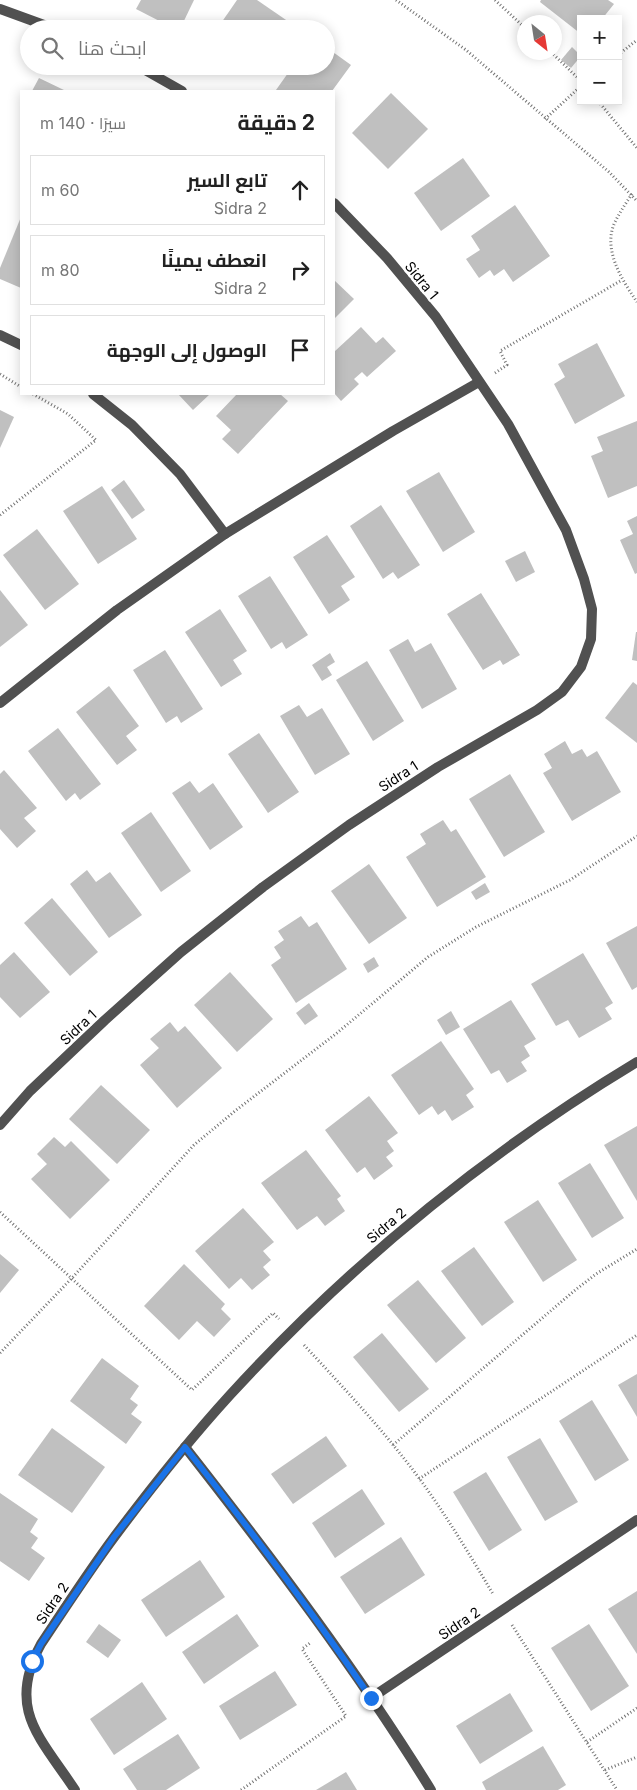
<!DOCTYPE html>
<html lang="ar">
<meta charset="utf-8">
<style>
body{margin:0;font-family:Inter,Cairo,sans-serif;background:#f6f6f6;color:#222;direction:rtl}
.controls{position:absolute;right:15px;top:15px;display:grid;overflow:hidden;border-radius:0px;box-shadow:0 2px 12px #0003}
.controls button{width:45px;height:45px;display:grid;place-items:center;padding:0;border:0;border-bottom:1px solid #e0e0e0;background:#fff;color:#222;font:25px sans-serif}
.compass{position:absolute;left:517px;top:15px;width:45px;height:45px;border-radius:50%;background:#fff;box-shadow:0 2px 12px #0003;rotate:150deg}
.stop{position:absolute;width:15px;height:15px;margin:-11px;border:4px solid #1a73e8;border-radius:50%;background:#fff}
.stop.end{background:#1a73e8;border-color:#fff;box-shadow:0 1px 5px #0008}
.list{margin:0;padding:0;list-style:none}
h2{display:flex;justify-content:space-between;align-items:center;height:65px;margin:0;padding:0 20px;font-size:21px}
h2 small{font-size:16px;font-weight:400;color:#767676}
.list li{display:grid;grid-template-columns:32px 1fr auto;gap:15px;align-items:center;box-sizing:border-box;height:70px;margin:0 10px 10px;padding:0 10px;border:1px solid #e0e0e0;border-radius:0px}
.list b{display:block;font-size:19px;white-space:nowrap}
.list p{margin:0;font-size:16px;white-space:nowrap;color:#767676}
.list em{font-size:16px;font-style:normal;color:#767676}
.icon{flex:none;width:28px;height:28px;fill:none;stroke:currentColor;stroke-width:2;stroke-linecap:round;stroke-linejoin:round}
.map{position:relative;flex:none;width:637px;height:1790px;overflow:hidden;direction:ltr}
.search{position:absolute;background:#fff;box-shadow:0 2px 12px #0003;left:20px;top:20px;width:315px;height:55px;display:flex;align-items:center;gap:12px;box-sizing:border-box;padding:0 18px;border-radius:28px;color:#767676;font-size:19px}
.panel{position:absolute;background:#fff;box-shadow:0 2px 12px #0003;left:20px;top:90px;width:315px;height:305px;border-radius:0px;direction:rtl}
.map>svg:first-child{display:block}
.building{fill:#c0c0c0}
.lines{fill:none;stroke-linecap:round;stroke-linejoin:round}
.path{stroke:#737373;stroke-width:3;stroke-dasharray:1 2.5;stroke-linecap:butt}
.street{stroke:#515151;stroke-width:10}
.route{stroke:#1a73e8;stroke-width:6}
.labels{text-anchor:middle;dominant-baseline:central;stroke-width:5;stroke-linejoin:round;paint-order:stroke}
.street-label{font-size:14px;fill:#000;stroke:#fff}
</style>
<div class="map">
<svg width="637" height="1790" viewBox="0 0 637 1790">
<rect width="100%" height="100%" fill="#fff"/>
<g class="building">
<polygon points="141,0 194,0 180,29 175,29 136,9"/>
<polygon points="237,0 257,0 289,22 285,29 217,29"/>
<polygon points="541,0 608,0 614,4 602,19 581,19 581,34 540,2"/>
<polygon points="326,47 351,65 332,91 278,91 276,90 293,66 326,66"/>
<polygon points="572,47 581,56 571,68 561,60"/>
<polygon points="39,78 66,91 32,91"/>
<polygon points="391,93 428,129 388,169 352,133"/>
<polygon points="463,158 490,196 441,231 414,193"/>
<polygon points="515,205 550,256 513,282 504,269 494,276 490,270 479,278 466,259 480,250 471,236"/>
<polygon points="21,217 21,288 0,279 0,268"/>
<polygon points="334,280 354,299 334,319"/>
<polygon points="361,327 376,343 383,337 396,351 367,377 362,372 354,379 359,384 341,401 334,393 334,352"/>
<polygon points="597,343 625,396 575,424 554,384 565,377 558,364"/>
<polygon points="178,394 210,394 193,410"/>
<polygon points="237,394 280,394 288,401 238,454 222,439 231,430 216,416"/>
<polygon points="0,410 14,417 0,448"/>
<polygon points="637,421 637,486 608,498 591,456 603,451 597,437"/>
<polygon points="439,472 475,532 443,552 406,491"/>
<polygon points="124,480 145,510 132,519 111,490"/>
<polygon points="102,486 137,539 98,564 63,511"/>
<polygon points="381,505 420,565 398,579 393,572 383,579 350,526"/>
<polygon points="637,516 637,573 635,574 620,540 633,534 627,521"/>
<polygon points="37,529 79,584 45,610 3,555"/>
<polygon points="327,535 355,577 341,586 350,600 329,614 293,557"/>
<polygon points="525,551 535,572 516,582 505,561"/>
<polygon points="270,576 308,635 286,649 282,642 271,649 238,596"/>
<polygon points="0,590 28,625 0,647"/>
<polygon points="481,593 520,655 503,665 500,660 483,670 447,614"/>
<polygon points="220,609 247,651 233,660 242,674 221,687 185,632"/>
<polygon points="636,632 637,632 637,661 632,660"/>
<polygon points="408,639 415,652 431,643 457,689 422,709 389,650"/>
<polygon points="165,650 203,709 181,723 177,716 166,723 133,670"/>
<polygon points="330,653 335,662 327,667 332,675 322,681 312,665"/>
<polygon points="367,661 404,721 373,741 336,680"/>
<polygon points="633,682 637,685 637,743 605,718"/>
<polygon points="109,686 139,726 126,736 137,750 117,765 76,712"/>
<polygon points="299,705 307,717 322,708 350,754 315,775 280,716"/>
<polygon points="58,728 101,784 80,800 75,793 66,801 28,751"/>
<polygon points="259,733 299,792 268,813 228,754"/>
<polygon points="565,741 572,754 582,749 587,757 597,751 621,792 572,821 543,773 552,768 544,754"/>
<polygon points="4,770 37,808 24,818 36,831 17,848 0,829 0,774"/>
<polygon points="510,774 545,832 504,857 469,799"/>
<polygon points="190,781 199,793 213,783 243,827 210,850 172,793"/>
<polygon points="151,812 191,871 161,892 121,833"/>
<polygon points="443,820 451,832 456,829 486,877 437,907 406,857 426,844 420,834"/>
<polygon points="369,864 407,918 369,944 331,891"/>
<polygon points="87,870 96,882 110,872 142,915 109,938 70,884"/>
<polygon points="485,883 490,892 476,900 471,892"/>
<polygon points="52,898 98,952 70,976 24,923"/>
<polygon points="301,916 309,927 317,922 347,969 296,1003 271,965 281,958 274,947 284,940 278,931"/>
<polygon points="637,926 637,987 632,990 606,943"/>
<polygon points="14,952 50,992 20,1018 0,997 0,965"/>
<polygon points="583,953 613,1003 605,1008 612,1019 579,1038 568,1020 556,1026 531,984"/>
<polygon points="374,957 379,966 368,973 363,964"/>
<polygon points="230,972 273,1019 237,1052 194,1005"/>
<polygon points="511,1000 536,1039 524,1046 530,1056 521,1062 527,1071 507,1083 499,1070 491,1074 463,1029"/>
<polygon points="309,1003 318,1016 305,1025 296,1013"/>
<polygon points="451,1011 460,1027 446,1035 437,1020"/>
<polygon points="170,1022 178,1032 185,1026 222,1068 177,1108 140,1065 159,1048 150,1039"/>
<polygon points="441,1041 474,1089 466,1095 474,1107 452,1121 445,1110 438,1115 432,1106 419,1115 391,1075"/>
<polygon points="101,1085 150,1130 117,1164 69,1119"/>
<polygon points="369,1096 398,1133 387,1141 394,1151 386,1157 393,1166 374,1180 365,1167 357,1173 325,1130"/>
<polygon points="637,1126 637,1201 604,1145"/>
<polygon points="54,1137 65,1147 71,1141 110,1180 70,1219 31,1179 47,1164 37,1154"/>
<polygon points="306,1150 341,1196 337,1199 345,1211 325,1226 317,1216 297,1230 261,1183"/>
<polygon points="590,1163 624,1218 592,1238 558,1183"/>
<polygon points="538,1200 577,1260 543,1282 504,1222"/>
<polygon points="243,1208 274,1242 263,1251 271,1260 263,1267 270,1275 252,1290 241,1278 229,1289 195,1251"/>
<polygon points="474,1247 514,1302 482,1326 441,1271"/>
<polygon points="0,1254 19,1270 0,1293"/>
<polygon points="184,1264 225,1304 221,1309 231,1319 214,1337 197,1321 179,1340 144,1306"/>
<polygon points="418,1280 466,1338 436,1363 387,1305"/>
<polygon points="382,1333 429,1389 399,1412 353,1357"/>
<polygon points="102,1358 139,1386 130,1399 138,1405 131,1414 142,1422 126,1444 70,1401"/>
<polygon points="637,1374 637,1417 618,1385"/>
<polygon points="592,1400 629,1460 595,1481 559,1421"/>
<polygon points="52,1428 105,1467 72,1513 18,1475"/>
<polygon points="326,1436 347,1466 293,1504 271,1474"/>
<polygon points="540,1438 578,1502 545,1521 507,1457"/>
<polygon points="486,1472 522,1530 489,1551 453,1492"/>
<polygon points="362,1489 385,1524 335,1558 312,1523"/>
<polygon points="0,1493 38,1519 30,1532 38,1538 31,1548 45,1558 29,1581 0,1561"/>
<polygon points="401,1537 425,1575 365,1614 340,1577"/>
<polygon points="200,1560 225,1597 166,1637 141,1600"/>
<polygon points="637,1591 637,1654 608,1609"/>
<polygon points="237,1614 259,1646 204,1684 182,1652"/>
<polygon points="99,1624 121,1640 108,1658 86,1642"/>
<polygon points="589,1624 629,1686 591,1711 551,1648"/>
<polygon points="275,1671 297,1705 240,1740 219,1706"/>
<polygon points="142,1682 167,1719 114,1755 90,1719"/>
<polygon points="510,1693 533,1731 480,1764 456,1726"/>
<polygon points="178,1734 200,1768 166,1790 137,1790 123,1769"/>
<polygon points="543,1746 566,1785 558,1790 486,1790 482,1782"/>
<polygon points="346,1772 357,1790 316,1790"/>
</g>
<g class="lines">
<g class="path">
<polyline points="396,0 466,50 609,172 637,201"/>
<polyline points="495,0 524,27"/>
<polyline points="551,52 581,81"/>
<polyline points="618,55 637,40"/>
<polyline points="598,101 637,148"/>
<polyline points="545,119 581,86"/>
<path d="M632,194C626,203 620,212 615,222C602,249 622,280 637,302"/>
<polyline points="495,373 507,365 500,351 622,280"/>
<polyline points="0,374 21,387"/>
<polyline points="0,515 96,440 68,414 33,394"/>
<polyline points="0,1212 192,1390 273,1313 279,1319"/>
<path d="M304,1345C344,1388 384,1431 419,1478C446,1515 470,1555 493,1594"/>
<polyline points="0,1353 72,1278 194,1145 235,1111 337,1033 428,957 476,927 570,880 637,836"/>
<polyline points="393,1445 574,1291 596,1274 637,1249"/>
<polyline points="419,1479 637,1335"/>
<polyline points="512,1625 617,1790"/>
<polyline points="587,1742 637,1708"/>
<polyline points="605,1770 637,1757"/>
<polyline points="241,1790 346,1716 302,1649 310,1643"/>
</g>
<g class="street">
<polyline points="0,9 55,29"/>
<polyline points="138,66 182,91"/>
<polyline points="0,335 21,345"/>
<polyline points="93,394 132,425 180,474 225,534"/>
<polyline points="0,703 117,610 225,534 393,431 479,382"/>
<polyline points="0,1125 30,1091 105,1020 181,952 263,887 349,825 438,767 537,710 562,692 581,667 591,639 592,609 584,579 566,530 508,424 436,317 387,258 334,203"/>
<path d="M185,1447C272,1558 357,1670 431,1790"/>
<polyline points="371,1698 637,1520"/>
<path d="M75,1790C40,1737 6,1709 41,1644C65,1608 89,1571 115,1536C151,1488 189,1440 230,1395C349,1265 486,1153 637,1062"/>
</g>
</g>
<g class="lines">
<path class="route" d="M32,1661L41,1644L114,1537L185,1447C250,1529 312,1612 371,1698"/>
</g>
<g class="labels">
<g class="street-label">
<text transform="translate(422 280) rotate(51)">Sidra 1</text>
<text transform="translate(398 776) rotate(-33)">Sidra 1</text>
<text transform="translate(78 1027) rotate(-43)">Sidra 1</text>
<text transform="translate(386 1225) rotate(-40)">Sidra 2</text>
<text transform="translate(52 1603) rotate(-56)">Sidra 2</text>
<text transform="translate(459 1623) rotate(-34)">Sidra 2</text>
</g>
</g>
</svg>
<div class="controls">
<button>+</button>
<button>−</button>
</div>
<svg class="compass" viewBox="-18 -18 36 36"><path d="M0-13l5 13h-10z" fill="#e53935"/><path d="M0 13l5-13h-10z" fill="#767676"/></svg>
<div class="stop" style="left:32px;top:1661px"></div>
<div class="stop end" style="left:371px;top:1698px"></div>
<div class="search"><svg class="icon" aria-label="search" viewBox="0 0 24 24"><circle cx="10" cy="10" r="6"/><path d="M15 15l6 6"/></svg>ابحث هنا</div>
<section class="panel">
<h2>2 دقيقة<small>سيرًا · 140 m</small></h2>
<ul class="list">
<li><svg class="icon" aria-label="ahead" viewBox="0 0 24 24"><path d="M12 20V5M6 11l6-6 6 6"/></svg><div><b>تابع السير</b><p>Sidra 2</p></div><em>60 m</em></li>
<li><svg class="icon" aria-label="right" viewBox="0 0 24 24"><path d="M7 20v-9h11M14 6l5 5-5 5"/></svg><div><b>انعطف يمينًا</b><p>Sidra 2</p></div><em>80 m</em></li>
<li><svg class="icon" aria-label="arrive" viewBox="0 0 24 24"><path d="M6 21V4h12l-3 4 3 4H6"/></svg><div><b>الوصول إلى الوجهة</b></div></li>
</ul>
</section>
</div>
